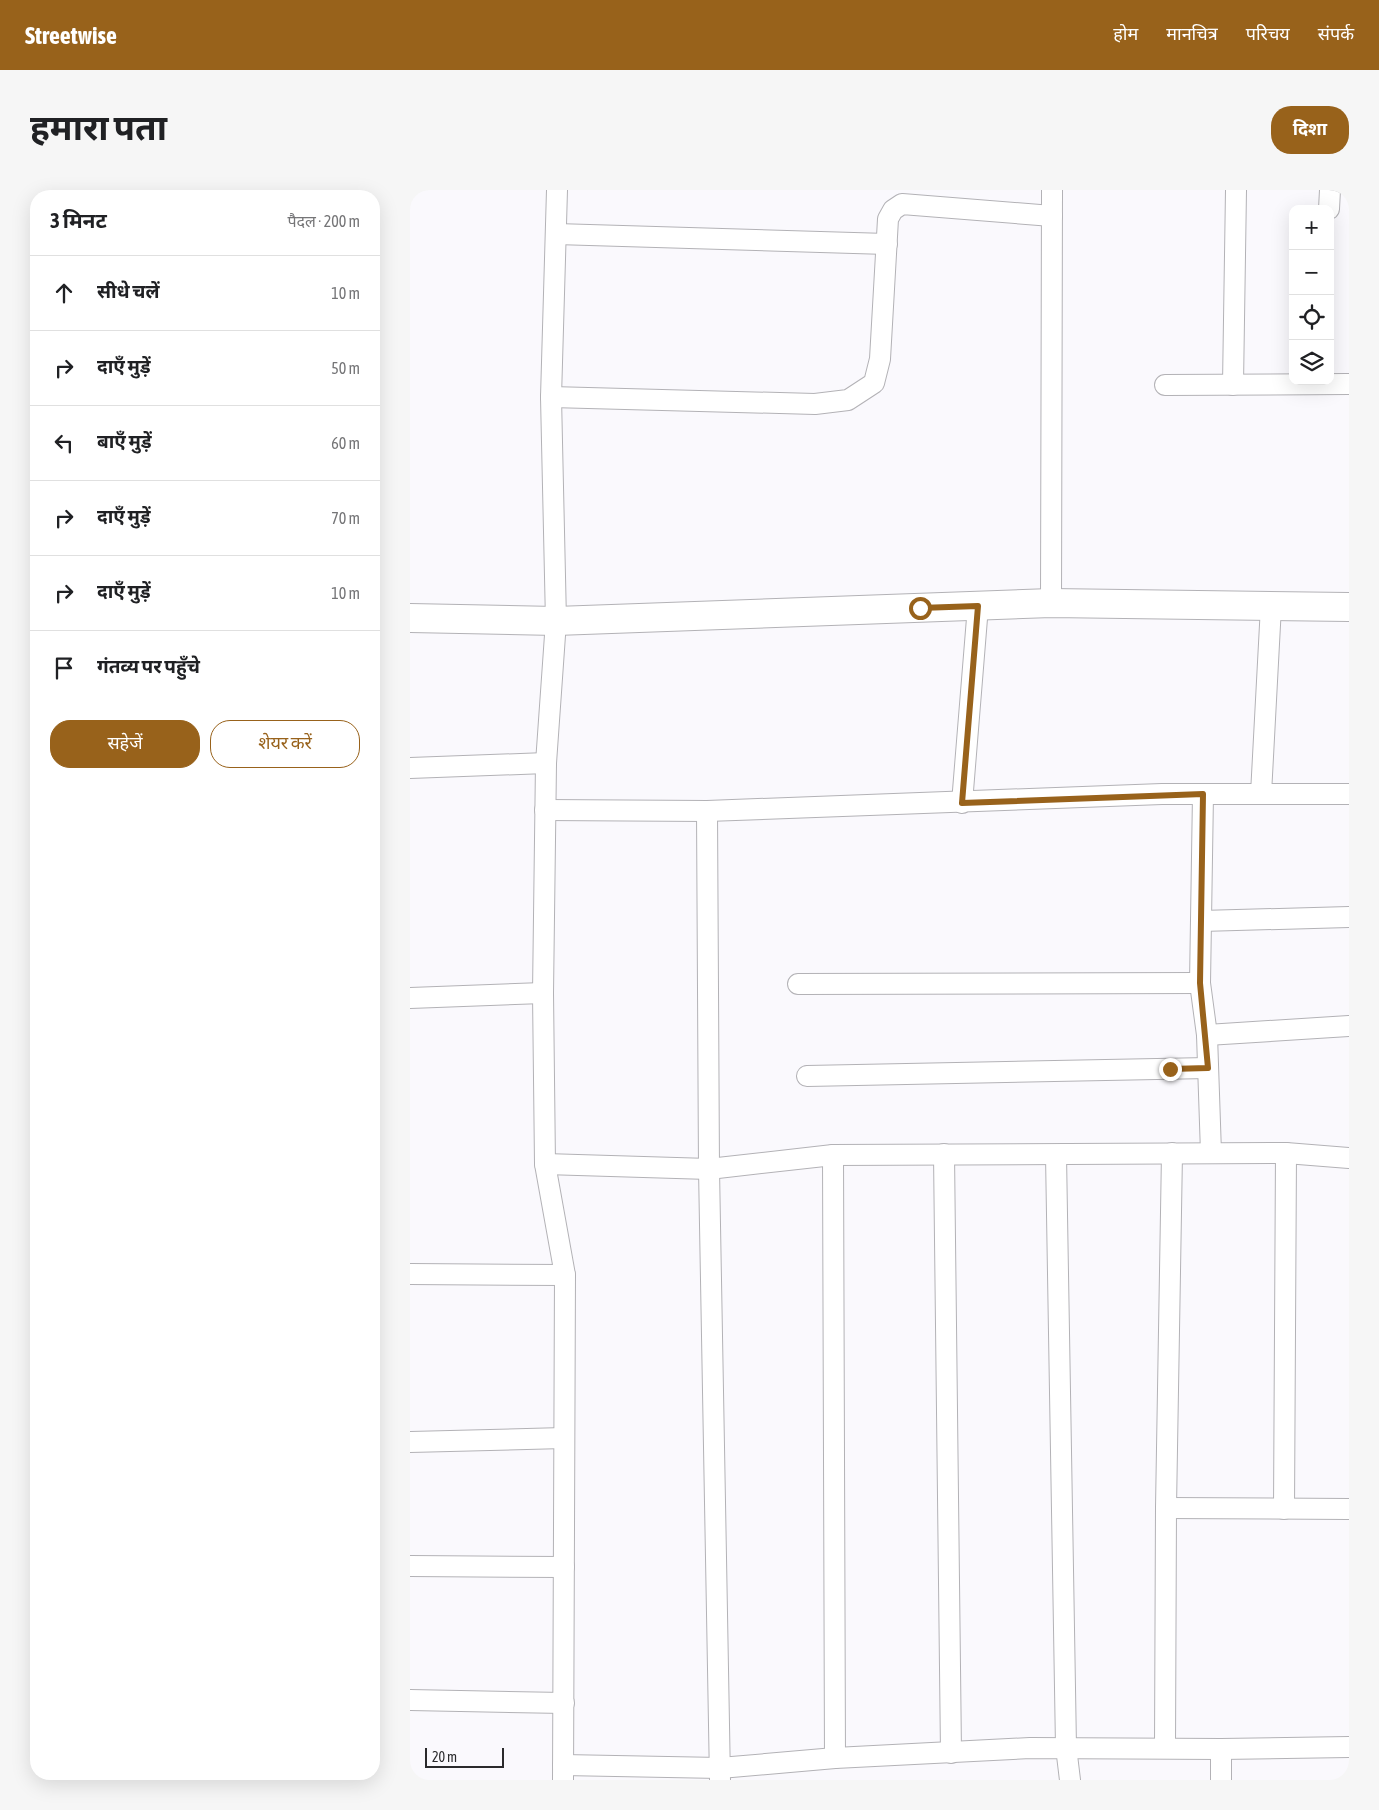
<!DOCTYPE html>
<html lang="hi">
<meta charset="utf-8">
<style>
body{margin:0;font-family:"Asap Condensed","Noto Sans Devanagari",sans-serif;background:#f6f6f6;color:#202124}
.controls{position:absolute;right:15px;top:15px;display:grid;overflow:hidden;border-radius:10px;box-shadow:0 5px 20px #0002}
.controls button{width:45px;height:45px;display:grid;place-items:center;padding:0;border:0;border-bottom:1px solid #e0e0e0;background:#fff;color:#202124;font:25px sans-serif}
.scale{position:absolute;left:15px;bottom:12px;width:79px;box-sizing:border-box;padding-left:5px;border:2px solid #2a2a2c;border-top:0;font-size:14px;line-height:18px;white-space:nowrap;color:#2a2a2c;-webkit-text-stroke:4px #faf9fd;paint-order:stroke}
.stop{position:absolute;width:15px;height:15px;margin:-11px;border:4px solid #98621b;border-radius:50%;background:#fff}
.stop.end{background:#98621b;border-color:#fff;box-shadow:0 1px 5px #0008}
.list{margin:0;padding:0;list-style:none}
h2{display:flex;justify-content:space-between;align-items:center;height:65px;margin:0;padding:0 20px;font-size:21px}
h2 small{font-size:16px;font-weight:400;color:#757577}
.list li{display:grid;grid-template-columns:32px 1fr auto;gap:15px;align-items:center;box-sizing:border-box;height:75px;padding:0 20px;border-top:1px solid #e0e0e0}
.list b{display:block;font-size:19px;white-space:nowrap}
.list em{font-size:16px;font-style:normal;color:#757577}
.actions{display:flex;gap:10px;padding:15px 20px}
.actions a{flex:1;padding:11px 0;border:1px solid #98621b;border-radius:20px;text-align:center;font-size:18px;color:#98621b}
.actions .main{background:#98621b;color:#fff}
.icon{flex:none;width:28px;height:28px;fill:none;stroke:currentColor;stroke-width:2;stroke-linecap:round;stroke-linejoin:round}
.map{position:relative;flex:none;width:939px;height:1590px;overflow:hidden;border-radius:20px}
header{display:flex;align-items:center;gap:30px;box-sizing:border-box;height:70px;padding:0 25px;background:#98621b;color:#fff}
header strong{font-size:24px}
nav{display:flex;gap:28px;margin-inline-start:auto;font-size:18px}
.intro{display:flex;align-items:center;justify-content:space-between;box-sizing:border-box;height:120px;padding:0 30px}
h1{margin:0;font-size:35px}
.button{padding:12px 22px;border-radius:20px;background:#98621b;color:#fff;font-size:18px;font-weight:700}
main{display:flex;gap:30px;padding:0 30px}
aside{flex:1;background:#fff;border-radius:20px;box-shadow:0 5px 20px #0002}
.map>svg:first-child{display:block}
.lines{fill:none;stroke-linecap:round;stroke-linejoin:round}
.street-casing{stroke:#b3b2b6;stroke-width:22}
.secondary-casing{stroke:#b3b2b6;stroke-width:30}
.street{stroke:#fff;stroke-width:20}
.secondary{stroke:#fff;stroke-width:28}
.route{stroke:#98621b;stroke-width:6}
</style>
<header>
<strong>Streetwise</strong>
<nav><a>होम</a><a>मानचित्र</a><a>परिचय</a><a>संपर्क</a></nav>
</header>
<div class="intro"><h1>हमारा पता</h1><a class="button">दिशा</a></div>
<main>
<aside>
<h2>3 मिनट<small>पैदल · 200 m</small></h2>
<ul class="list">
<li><svg class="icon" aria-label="ahead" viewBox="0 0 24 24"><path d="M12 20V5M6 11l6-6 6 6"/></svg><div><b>सीधे चलें</b></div><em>10 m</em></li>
<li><svg class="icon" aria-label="right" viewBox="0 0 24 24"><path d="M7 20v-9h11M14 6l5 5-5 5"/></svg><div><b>दाएँ मुड़ें</b></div><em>50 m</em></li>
<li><svg class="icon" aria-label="left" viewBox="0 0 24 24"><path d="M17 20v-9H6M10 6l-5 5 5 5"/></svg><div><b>बाएँ मुड़ें</b></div><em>60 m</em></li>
<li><svg class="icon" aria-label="right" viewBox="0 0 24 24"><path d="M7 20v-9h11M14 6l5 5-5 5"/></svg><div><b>दाएँ मुड़ें</b></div><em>70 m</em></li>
<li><svg class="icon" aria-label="right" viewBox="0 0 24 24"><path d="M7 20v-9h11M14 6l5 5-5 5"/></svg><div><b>दाएँ मुड़ें</b></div><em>10 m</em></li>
<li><svg class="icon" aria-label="arrive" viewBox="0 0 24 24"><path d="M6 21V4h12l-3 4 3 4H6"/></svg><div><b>गंतव्य पर पहुँचे</b></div></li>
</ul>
<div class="actions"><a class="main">सहेजें</a><a>शेयर करें</a></div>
</aside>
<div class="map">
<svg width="939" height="1590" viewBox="0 0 939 1590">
<rect width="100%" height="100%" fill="#faf9fd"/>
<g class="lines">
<g class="street-casing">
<g id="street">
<polyline points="147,0 141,207 146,431 136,573 133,803 135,974 155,1085 153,1590"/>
<polyline points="919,19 920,0"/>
<polyline points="146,44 477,54"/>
<polyline points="755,195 939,194"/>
<polyline points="823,195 826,0"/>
<polyline points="141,207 405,214 438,210 464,193 470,169 478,29 483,20 492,14 642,26"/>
<polyline points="641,413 642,0"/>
<polyline points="0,578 136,573"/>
<polyline points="793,604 790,793 797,845 801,963"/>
<polyline points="851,604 861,416"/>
<polyline points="552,613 568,416"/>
<polyline points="135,620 297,621 752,604 939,604"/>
<polyline points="297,621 299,979 310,1590"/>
<polyline points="791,731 939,727"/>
<polyline points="388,794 790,793"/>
<polyline points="0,808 133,803"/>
<polyline points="797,845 939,836"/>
<polyline points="397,886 798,878"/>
<polyline points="534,964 541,1563"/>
<polyline points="423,965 425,1568"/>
<polyline points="646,965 656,1557 660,1590"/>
<polyline points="135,974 299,979 423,965 876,963 939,968"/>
<polyline points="0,1084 155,1085"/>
<polyline points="0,1252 154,1248"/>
<polyline points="756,1318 939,1319"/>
<polyline points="874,1319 876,963"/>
<polyline points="0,1376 154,1377"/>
<polyline points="0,1510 154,1513"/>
<polyline points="755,1557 756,1318 762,963"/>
<polyline points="811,1559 811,1590"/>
<polyline points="153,1575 310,1578 425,1568 620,1558 811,1559 939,1557"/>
</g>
</g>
<g class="secondary-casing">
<polyline id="secondary" points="0,428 146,431 641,413 939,417"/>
</g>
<use href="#street" class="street"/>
<use href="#secondary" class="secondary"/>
</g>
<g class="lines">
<polyline class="route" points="510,418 568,416 552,613 793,604 790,793 798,878 760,879"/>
</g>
</svg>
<div class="controls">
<button>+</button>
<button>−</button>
<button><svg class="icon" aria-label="locate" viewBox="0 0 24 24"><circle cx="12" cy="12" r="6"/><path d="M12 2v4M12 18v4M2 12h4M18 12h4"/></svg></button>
<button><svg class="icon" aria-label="layers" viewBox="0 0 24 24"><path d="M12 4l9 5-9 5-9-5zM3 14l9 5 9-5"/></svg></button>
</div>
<div class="scale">20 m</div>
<div class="stop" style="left:510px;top:418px"></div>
<div class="stop end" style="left:760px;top:879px"></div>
</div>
</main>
